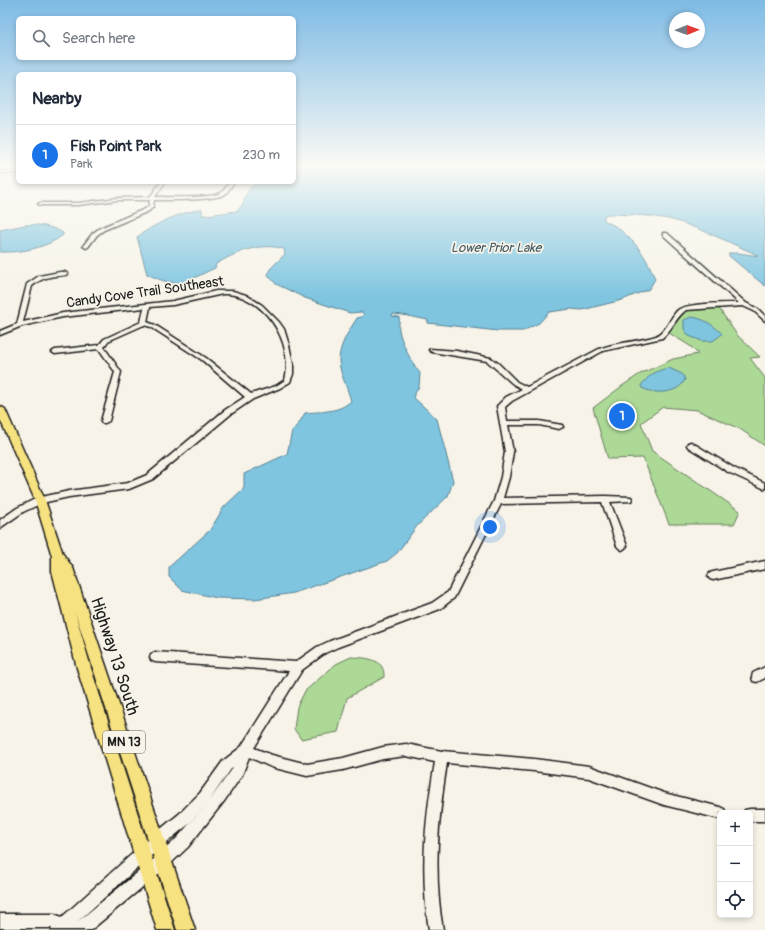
<!DOCTYPE html>
<meta charset="utf-8">
<style>
body{margin:0;font-family:Pangolin,sans-serif;background:#f2f2f3;color:#1f2937}
.controls{position:absolute;right:12px;bottom:12px;display:grid;overflow:hidden;border-radius:6px;box-shadow:0 2px 6px #0003}
.controls button{width:36px;height:36px;display:grid;place-items:center;padding:0;border:0;border-bottom:1px solid #e0e1e3;background:#fff;color:#1f2937;font:20px sans-serif}
.compass{position:absolute;left:669px;top:12px;width:36px;height:36px;border-radius:50%;background:#fff;box-shadow:0 2px 6px #0003;rotate:89deg}
.you{position:absolute;left:490px;top:527px;width:14px;height:14px;margin:-10px;border:3px solid #fff;border-radius:50%;background:#1a73e8;box-shadow:0 0 0 6px #1a73e833}
.badge{display:grid;place-items:center;width:26px;height:26px;border-radius:50%;background:#1a73e8;color:#fff;font-size:13px;font-weight:700}
.pin{position:absolute;translate:-50% -50%;border:2px solid #fff;box-shadow:0 1px 4px #0006}
.list{margin:0;padding:0;list-style:none}
h2{display:flex;justify-content:space-between;align-items:center;height:52px;margin:0;padding:0 16px;font-size:17px}
h2 small{font-size:13px;font-weight:400;color:#747a83}
.list li{display:grid;grid-template-columns:26px 1fr auto;gap:12px;align-items:center;box-sizing:border-box;height:60px;padding:0 16px;border-top:1px solid #e0e1e3}
.list b{display:block;font-size:15px;white-space:nowrap}
.list p{margin:0;font-size:13px;white-space:nowrap;color:#747a83}
.list em{font-size:13px;font-style:normal;color:#747a83}
.icon{flex:none;width:22px;height:22px;fill:none;stroke:currentColor;stroke-width:2;stroke-linecap:round;stroke-linejoin:round}
.map{position:relative;flex:none;width:765px;height:930px;overflow:hidden}
.search{position:absolute;background:#fff;box-shadow:0 2px 6px #0003;left:16px;top:16px;width:280px;height:44px;display:flex;align-items:center;gap:10px;box-sizing:border-box;padding:0 14px;border-radius:6px;color:#747a83;font-size:15px}
.panel{position:absolute;background:#fff;box-shadow:0 2px 6px #0003;left:16px;top:72px;width:280px;height:112px;border-radius:6px}
.map>svg:first-child{display:block}
.green{fill:#add997;stroke:#647a5a}
.water{fill:#7fc5e0;stroke:#578192}
.lines{fill:none;stroke-linecap:round;stroke-linejoin:round}
.minor-casing{stroke:#1c1c1c;stroke-width:3}
.major-casing{stroke:#1c1c1c;stroke-width:3}
.minor{fill:#f7f3e8;fill-rule:evenodd}
.major{fill:#f7e281;fill-rule:evenodd}
.labels{text-anchor:middle;dominant-baseline:central;stroke-width:3.5;stroke-linejoin:round;paint-order:stroke}
.far-water-label{font-size:13px;font-style:italic;fill:#3f5761;stroke:#f7f3e8}
.shield{fill:#f7f3e8;stroke:#5e5c59;stroke-width:1}
.shield-label{font-size:13px;font-weight:bold;fill:#1c1c1c}
.street-label{font-size:14px;fill:#1c1c1c;stroke:#f7f3e8}
.near-street-label{font-size:17px;fill:#1c1c1c;stroke:#f7f3e8}
</style>
<div class="map">
<svg width="765" height="930" viewBox="0 0 765 930">
<rect width="100%" height="100%" fill="#f7f3e8"/>
<filter id="ink" filterUnits="userSpaceOnUse"><feTurbulence type="fractalNoise" baseFrequency=".025" numOctaves="2"/><feDisplacementMap in="SourceGraphic" scale="8" xChannelSelector="R" yChannelSelector="G"/><feConvolveMatrix kernelMatrix="1 2 1 2 8 2 1 2 1" color-interpolation-filters="sRGB"/></filter>
<g filter="url(#ink)">
<g class="green">
<polygon points="718,307 737,335 760,357 750,358 765,378 765,446 740,429 697,410 663,407 641,423 652,451 740,511 734,524 669,524 643,458 608,459 593,408 622,386 640,374 673,359 698,354 690,346 669,333 682,312 687,310"/>
<path d="M351,657C366,658 385,658 384,677L347,698L338,732L301,739L294,729L297,707L305,691L336,664Z"/>
</g>
<g class="water">
<path d="M302,166H765V286L729,256V253H739L758,256L751,252C726,241 702,229 676,221C655,215 631,215 609,214L604,215V220C608,223 614,225 618,228C637,244 646,255 655,279L649,289L622,300L582,310L571,309L549,312L539,323L523,331H498L428,323V320L403,315L393,314L392,316L399,317C400,322 398,325 399,330C401,342 412,364 420,373L419,386L413,397L437,419L453,481L448,496L417,526L397,553L387,561L294,593L255,599L217,598L182,590L169,577V567L210,530L224,507L244,488V474L287,454L292,431L299,423L305,413C322,411 338,413 351,401C348,389 340,374 339,361C339,345 349,331 357,318L361,317L364,315L362,312L350,313L305,298L276,284L268,275L270,269L285,254L284,249C261,242 236,252 216,264L215,268C184,282 180,290 147,274L137,237C156,223 179,213 202,209V215H207L237,211L244,203C243,195 251,187 258,182H294V171Z"/>
<path d="M25,225C39,224 51,226 63,233V235C47,248 20,253 0,252V230Z"/>
<path d="M691,317C703,318 714,325 722,334L713,341H702L689,336L684,329V320Z"/>
<path d="M669,368L682,374L685,379C680,394 654,395 642,388L641,386C646,377 658,369 669,368Z"/>
</g>
<g class="lines">
<g class="minor-casing">
<g id="minor">
<rect x="0" y="171" width="18" height="2"/>
<path d="M161,182H165L155,197C167,197 215,199 222,192C225,190 227,185 230,182H234C231,186 228,192 225,194C216,201 167,200 154,200L153,207L149,211L104,230L97,235L88,247L86,248L83,246L93,233L100,228L145,209L149,206L150,200H118L78,205H40L38,204L40,203H78L118,198L150,197Z"/>
<path d="M663,233H667L746,303L758,309L765,316V321L754,311L743,306L686,310C676,317 672,330 662,338L603,351L512,401L505,407L507,421H539L562,425L563,427L559,429L539,425H508L513,452L509,477L503,498L605,496L631,497L632,499L631,501L610,502L627,546L625,548L622,550L619,548L617,546L602,502L501,504L454,598L440,609L338,647L325,653L302,670L254,748L272,755L307,764L343,758L383,747L406,744L442,751L534,759L589,766L664,793L720,807L724,809L726,813H720V819L664,805L589,778L534,771L447,763C438,819 433,874 443,930H429C420,872 425,819 435,762L406,756L383,759L343,770L307,776L271,767L249,757L242,775L225,800L188,847L169,865L91,930H51L52,928H0V914H54L62,917L152,836L179,814L200,793L223,761L241,747L289,671L155,662L151,660L150,657L151,654L155,652L296,662L317,647L330,641L432,603L448,592L494,501L501,477L505,452L497,406L506,397L522,389L513,384L487,361L432,352L429,350L430,349L457,351L491,358L499,364L517,382L527,387L599,349C617,342 638,342 656,336C667,332 670,317 678,310C686,303 726,303 739,303L663,235ZM233,768L209,801L231,769ZM208,802L178,837L159,855L77,922L162,846L189,824Z"/>
<path d="M60,272H65L68,274C64,276 60,276 55,276C46,277 39,280 32,286L23,322L63,313L173,301L216,291H233L246,295L262,305L279,322L284,329L289,345L293,364V374L290,382L280,388L253,399L231,414L153,479L129,489L69,497L42,503L23,512L0,528V520L17,508L37,498L69,491L128,483L147,475L225,410L245,397L202,360L151,327L144,325L108,341L104,347L121,372L109,421L105,423H102L101,421L115,372L99,349L55,354L52,352L55,350L99,345L104,339L141,322L144,308L63,317L22,326L0,335V331L17,324L27,284L39,276ZM223,294C263,293 295,342 285,380L276,386L251,394L206,358L155,325L147,322L150,307L173,305Z"/>
<polygon points="691,442 734,468 765,483 765,489 728,472 688,447 687,445 688,443"/>
<polygon points="765,561 765,569 713,580 710,579 708,576 710,573 713,572"/>
<polygon points="765,667 765,678 757,682 753,681 752,677 753,673"/>
<polygon points="750,809 765,809 765,821 750,821 750,813 744,813 745,810"/>
</g>
</g>
<g class="major-casing">
<polygon id="major" points="0,406 5,409 45,500 63,554 73,568 195,930 177,930 75,612 91,668 175,930 157,930 77,668 52,571 52,556 35,500 0,419"/>
</g>
<use href="#minor" class="minor"/>
<use href="#major" class="major"/>
</g>
</g>
<linearGradient id="sky" x2="0" y2="1"><stop stop-color="#7ebbe5"/><stop offset="0.56" stop-color="#fbfaf5"/><stop offset="1" stop-color="#fbfaf5" stop-opacity="0"/></linearGradient>
<rect width="765" height="297" fill="url(#sky)"/>
<g class="labels">
<g class="far-water-label">
<text x="496" y="248">Lower Prior Lake</text>
</g>
<rect class="shield" x="103" y="731" width="42" height="22" rx="3"/>
<g class="shield-label">
<text x="124" y="742">MN 13</text>
</g>
<g class="street-label">
<text transform="translate(145 292) rotate(-8)">Candy Cove Trail Southeast</text>
</g>
<g class="near-street-label">
<text transform="translate(115 656) rotate(72)">Highway 13 South</text>
</g>
</g>
</svg>
<div class="controls">
<button>+</button>
<button>−</button>
<button><svg class="icon" aria-label="locate" viewBox="0 0 24 24"><circle cx="12" cy="12" r="6"/><path d="M12 2v4M12 18v4M2 12h4M18 12h4"/></svg></button>
</div>
<svg class="compass" viewBox="-18 -18 36 36"><path d="M0-13l5 13h-10z" fill="#e53935"/><path d="M0 13l5-13h-10z" fill="#747a83"/></svg>
<div class="you"></div>
<div class="pin badge" style="left:622px;top:416px">1</div>
<div class="search"><svg class="icon" aria-label="search" viewBox="0 0 24 24"><circle cx="10" cy="10" r="6"/><path d="M15 15l6 6"/></svg>Search here</div>
<section class="panel">
<h2>Nearby<small></small></h2>
<ul class="list">
<li><span class="badge">1</span><div><b>Fish Point Park</b><p>Park</p></div><em>230 m</em></li>
</ul>
</section>
</div>
